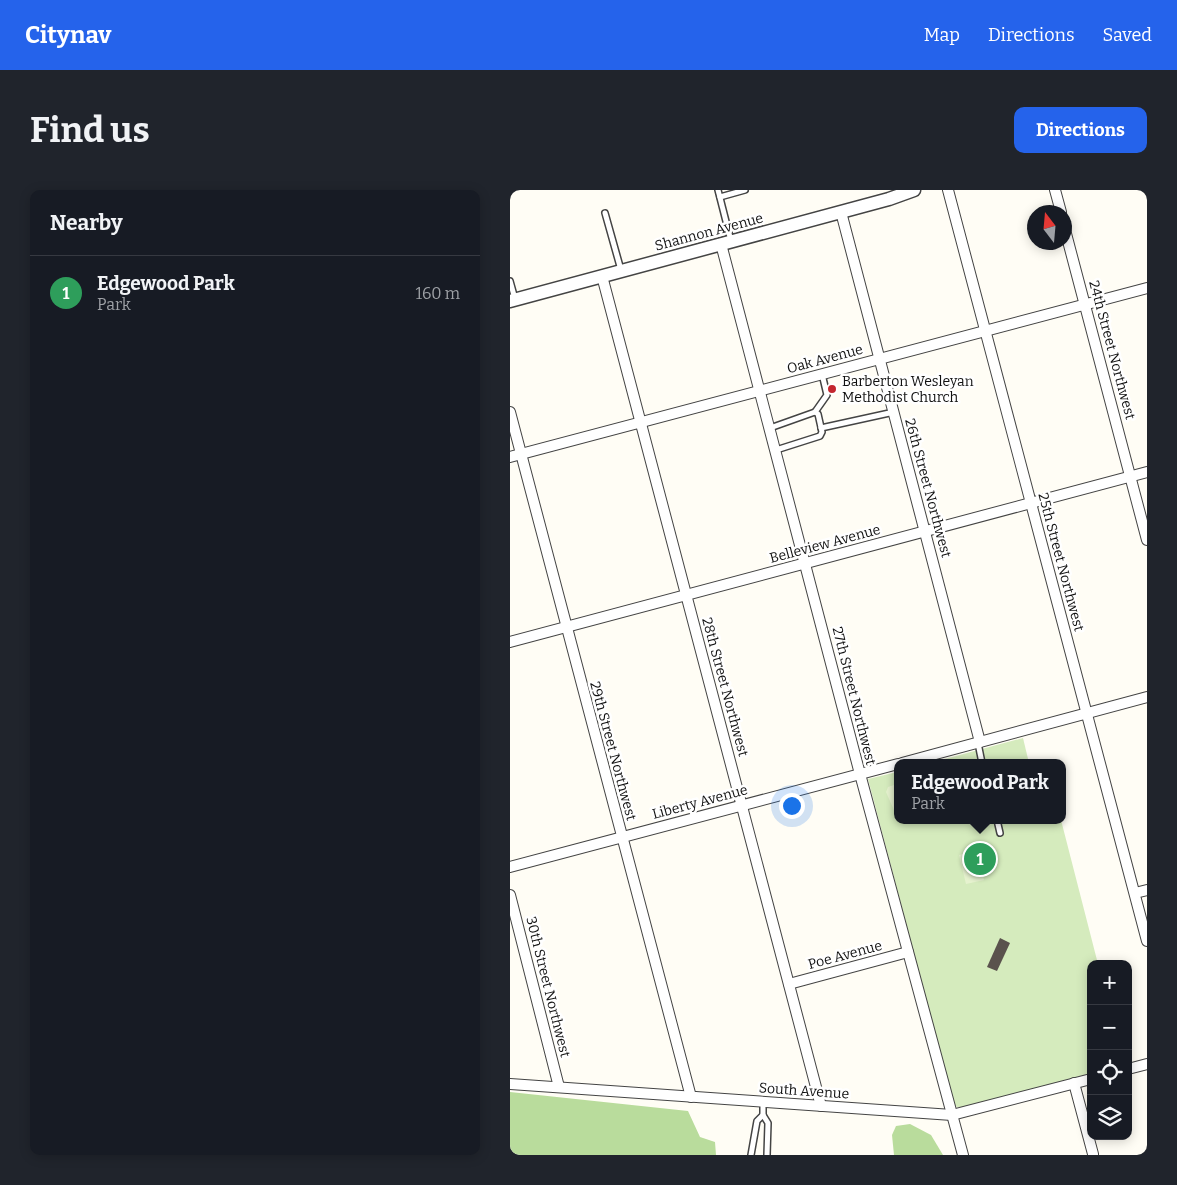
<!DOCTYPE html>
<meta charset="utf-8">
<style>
body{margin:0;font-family:Bitter,serif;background:#20242c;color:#f1f3f6}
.controls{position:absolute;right:15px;bottom:15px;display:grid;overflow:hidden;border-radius:10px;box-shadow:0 2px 12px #0003}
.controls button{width:45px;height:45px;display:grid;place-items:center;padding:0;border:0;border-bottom:1px solid #363941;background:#171b24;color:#f1f3f6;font:25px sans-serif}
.compass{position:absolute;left:517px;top:15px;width:45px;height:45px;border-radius:50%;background:#171b24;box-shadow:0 2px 12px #0003;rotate:344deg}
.you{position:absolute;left:281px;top:615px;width:18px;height:18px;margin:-12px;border:4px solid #fff;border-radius:50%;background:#1a73e8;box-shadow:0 0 0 8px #1a73e833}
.badge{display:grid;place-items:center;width:32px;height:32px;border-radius:50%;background:#2563eb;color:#fff;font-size:16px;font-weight:700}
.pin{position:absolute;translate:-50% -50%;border:2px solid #fff;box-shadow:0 1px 5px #0006}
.popup{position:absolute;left:384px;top:569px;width:172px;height:65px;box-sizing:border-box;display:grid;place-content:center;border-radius:10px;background:#171b24;filter:drop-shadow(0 1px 4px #0005);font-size:16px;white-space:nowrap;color:#9ea1a6}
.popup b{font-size:19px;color:#f1f3f6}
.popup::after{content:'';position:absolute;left:50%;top:100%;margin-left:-10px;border:10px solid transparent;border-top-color:#171b24}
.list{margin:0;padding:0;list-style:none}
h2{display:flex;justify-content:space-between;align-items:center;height:65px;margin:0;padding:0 20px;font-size:21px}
h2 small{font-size:16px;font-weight:400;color:#9ea1a6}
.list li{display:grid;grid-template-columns:32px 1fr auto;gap:15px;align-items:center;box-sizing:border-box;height:75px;padding:0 20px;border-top:1px solid #363941}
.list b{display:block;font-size:19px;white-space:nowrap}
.list p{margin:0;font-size:16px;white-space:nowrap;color:#9ea1a6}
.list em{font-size:16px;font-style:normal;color:#9ea1a6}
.icon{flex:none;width:28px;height:28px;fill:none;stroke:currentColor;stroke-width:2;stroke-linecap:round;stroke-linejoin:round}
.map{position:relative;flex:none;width:637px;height:965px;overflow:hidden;border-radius:10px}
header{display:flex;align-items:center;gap:30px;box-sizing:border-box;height:70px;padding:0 25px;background:#2563eb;color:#fff}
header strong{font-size:24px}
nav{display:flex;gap:28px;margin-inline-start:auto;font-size:18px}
.intro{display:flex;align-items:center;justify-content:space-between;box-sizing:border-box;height:120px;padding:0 30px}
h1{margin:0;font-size:35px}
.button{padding:12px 22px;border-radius:10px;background:#2563eb;color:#fff;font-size:18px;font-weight:700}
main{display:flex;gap:30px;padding:0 30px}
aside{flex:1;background:#171b24;border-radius:10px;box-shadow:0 2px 12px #0003}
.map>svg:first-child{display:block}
.green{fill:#d5ebbd}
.forest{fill:#b9dc9c}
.pitch{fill:#e6f2cf}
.building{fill:#5a524d}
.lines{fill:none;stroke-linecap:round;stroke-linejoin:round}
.service-casing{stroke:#444;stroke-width:8}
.minor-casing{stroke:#444;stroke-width:12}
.tertiary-casing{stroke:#444;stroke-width:15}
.service{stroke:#fff;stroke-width:5}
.minor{stroke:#fff;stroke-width:10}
.tertiary{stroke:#fff;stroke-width:12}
.poi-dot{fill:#c4262e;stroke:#fff;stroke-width:2}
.labels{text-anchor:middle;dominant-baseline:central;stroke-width:5;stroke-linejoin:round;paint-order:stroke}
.street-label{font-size:14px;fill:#111;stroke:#fff}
.poi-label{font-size:14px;fill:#111;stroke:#fff;text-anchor:start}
</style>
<header>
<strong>Citynav</strong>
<nav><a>Map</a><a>Directions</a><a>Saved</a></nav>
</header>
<div class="intro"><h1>Find us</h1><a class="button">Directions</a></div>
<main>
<aside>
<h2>Nearby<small></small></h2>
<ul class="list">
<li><span class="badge" style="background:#2e9e5b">1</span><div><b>Edgewood Park</b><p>Park</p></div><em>160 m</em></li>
</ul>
</aside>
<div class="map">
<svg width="637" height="965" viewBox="0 0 637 965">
<rect width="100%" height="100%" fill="#fffdf5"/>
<g class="green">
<polygon points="513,548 519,573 420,573"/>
<polygon points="387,582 388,630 551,630 588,774 581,774 581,883 458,917 447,917 444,915 358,589"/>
</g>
<g class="forest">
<polygon points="0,902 178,921 190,947 205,952 206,965 0,965"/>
<polygon points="400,934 421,945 433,965 384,965 382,945 386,936"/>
</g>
<g class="pitch">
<polygon points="387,594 388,594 387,627 376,602 378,597"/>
<polygon points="467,661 474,690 456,694 449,665"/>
</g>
<polygon class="building" points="490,748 500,753 487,781 477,777"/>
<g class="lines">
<g class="service-casing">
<g id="service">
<polyline points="208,0 221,51"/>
<polyline points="210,7 235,0"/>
<polyline points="95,23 111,80"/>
<polyline points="0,91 5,109"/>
<polyline points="305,222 317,205 312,184"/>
<polyline points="260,238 305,222 308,224 312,242 310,246 266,260"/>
<polyline points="311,238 384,222"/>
<polyline points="468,553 472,573"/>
<polyline points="487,630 490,643"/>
<polyline points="253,912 253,925 258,933 257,965"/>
<polyline points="241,965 247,931 253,925"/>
</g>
</g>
<g class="minor-casing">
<g id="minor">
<polyline points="438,0 637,751"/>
<polyline points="545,0 551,22"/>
<polyline points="331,22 470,552"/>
<polyline points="554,36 637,350"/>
<polyline points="211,54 350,584 453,965"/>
<polyline points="92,86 311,916"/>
<polyline points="0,222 181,907"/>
<polyline points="0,267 637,98"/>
<polyline points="0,452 637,282"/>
<polyline points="392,573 637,507"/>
<polyline points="0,677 388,574"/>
<polyline points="625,703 637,700"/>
<polyline points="0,705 49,897"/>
<polyline points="279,794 398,762"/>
<polyline points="618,879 637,874"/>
<polyline points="564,893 583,964"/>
<polyline points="0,894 442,925 581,889"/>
</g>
</g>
<g class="tertiary-casing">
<polyline id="tertiary" points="0,111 379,9 404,0"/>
</g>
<use href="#service" class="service"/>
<use href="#minor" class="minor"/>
<use href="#tertiary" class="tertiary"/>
</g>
<circle class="poi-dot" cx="322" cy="199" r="5"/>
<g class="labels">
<g class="street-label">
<text transform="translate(199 42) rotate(-15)">Shannon Avenue</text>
<text transform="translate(602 160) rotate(75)">24th Street Northwest</text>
<text transform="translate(315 169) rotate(-15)">Oak Avenue</text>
<text transform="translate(418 298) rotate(75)">26th Street Northwest</text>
<text transform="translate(315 354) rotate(-15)">Belleview Avenue</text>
<text transform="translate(551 372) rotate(75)">25th Street Northwest</text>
<text transform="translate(215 497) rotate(75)">28th Street Northwest</text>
<text transform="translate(344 506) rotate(76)">27th Street Northwest</text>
<text transform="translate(103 561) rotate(75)">29th Street Northwest</text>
<text transform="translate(190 612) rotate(-15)">Liberty Avenue</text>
<text transform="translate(335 765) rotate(-15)">Poe Avenue</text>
<text transform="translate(38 797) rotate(76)">30th Street Northwest</text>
<text transform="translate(294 901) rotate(4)">South Avenue</text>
</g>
<g class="poi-label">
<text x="332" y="191">Barberton Wesleyan<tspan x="332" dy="16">Methodist Church</tspan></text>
</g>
</g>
</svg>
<div class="controls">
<button>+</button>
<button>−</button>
<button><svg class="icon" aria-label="locate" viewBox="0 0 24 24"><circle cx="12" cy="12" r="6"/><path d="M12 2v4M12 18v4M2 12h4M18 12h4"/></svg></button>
<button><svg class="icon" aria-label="layers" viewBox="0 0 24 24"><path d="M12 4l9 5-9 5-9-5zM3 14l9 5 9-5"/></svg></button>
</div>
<svg class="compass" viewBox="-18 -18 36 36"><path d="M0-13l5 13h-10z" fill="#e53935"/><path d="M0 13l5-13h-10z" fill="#9ea1a6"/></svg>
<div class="you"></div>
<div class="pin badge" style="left:470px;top:669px;background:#2e9e5b">1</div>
<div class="popup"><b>Edgewood Park</b>Park</div>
</div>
</main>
